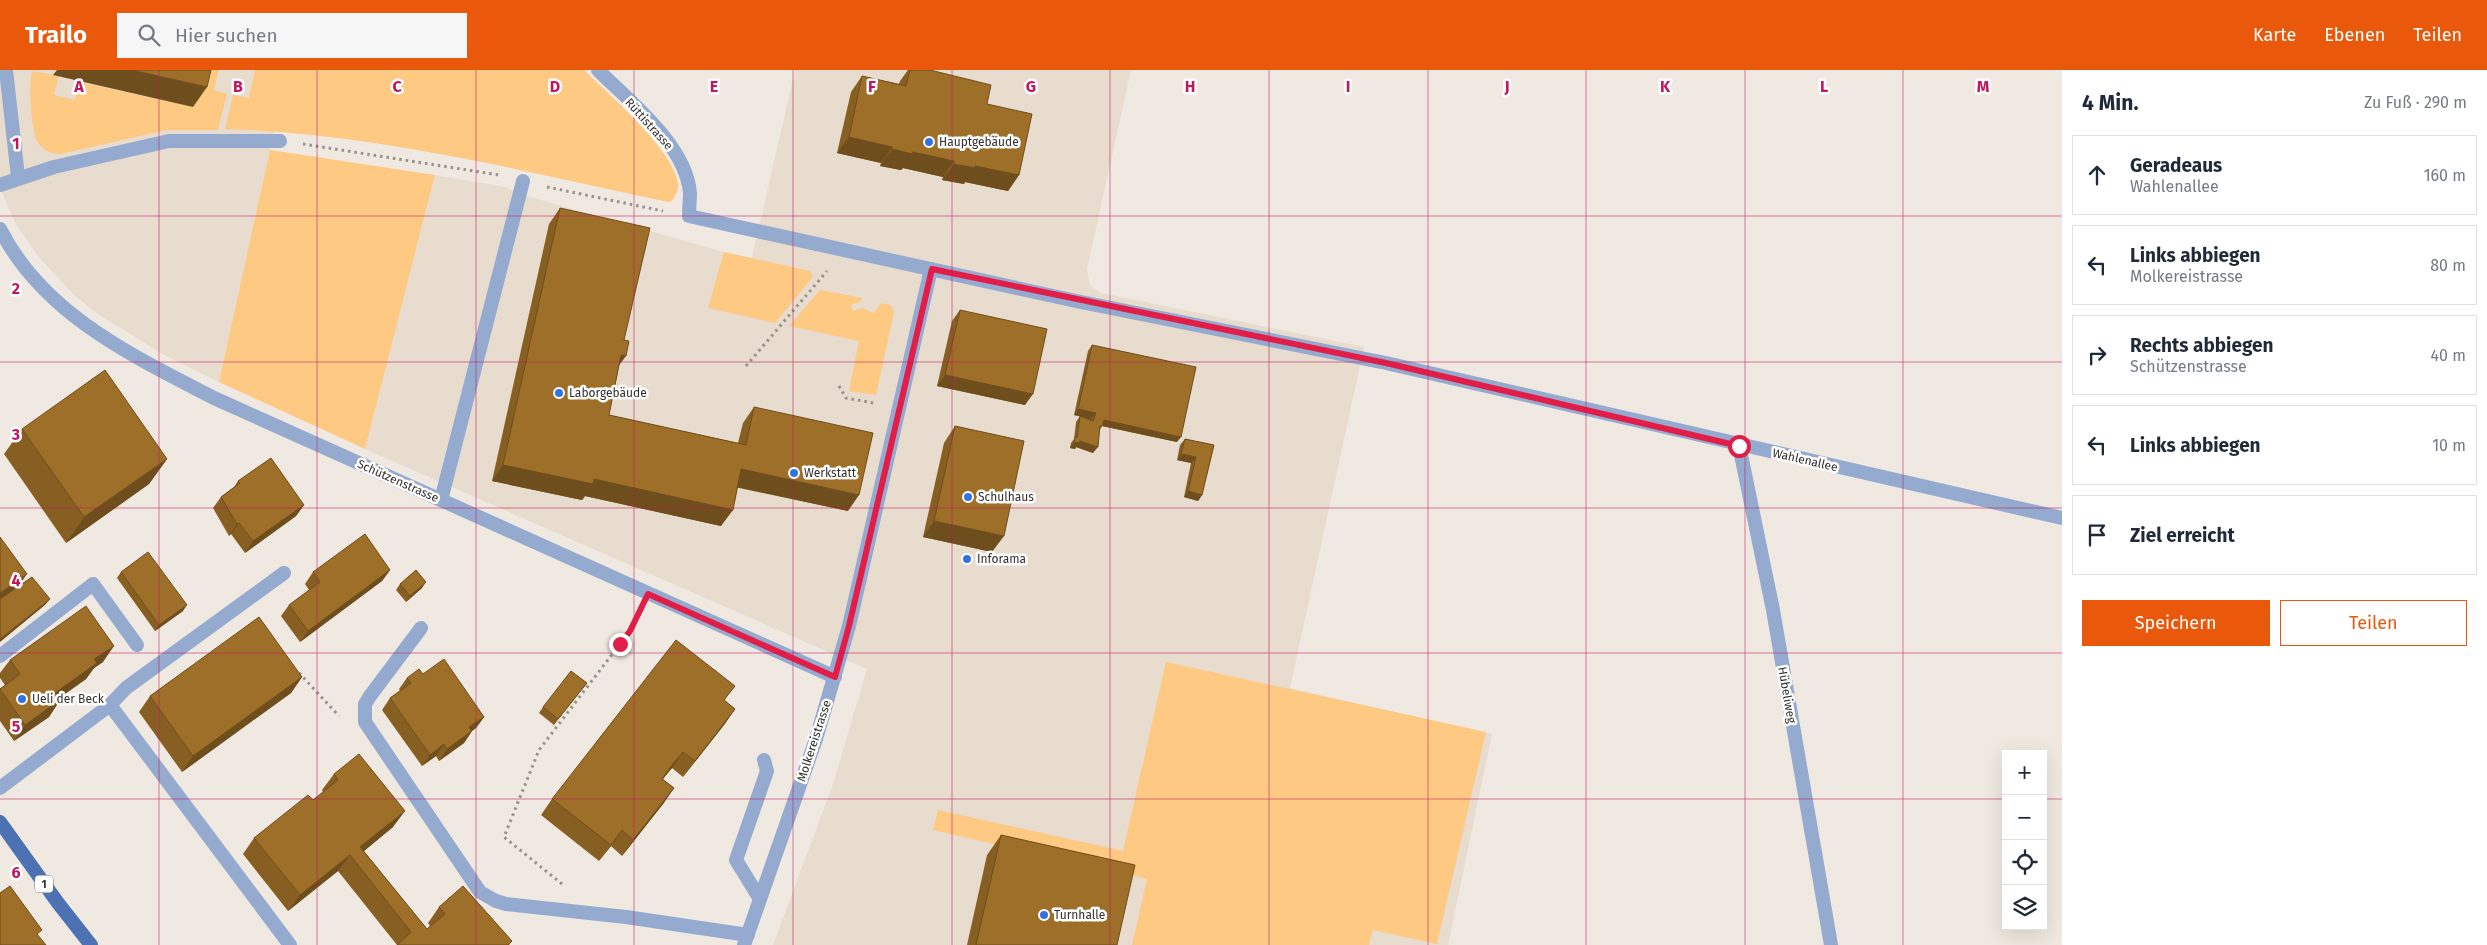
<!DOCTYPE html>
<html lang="de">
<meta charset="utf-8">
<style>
body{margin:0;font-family:"Fira Sans",sans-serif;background:#f6f6f7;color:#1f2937}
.controls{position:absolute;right:15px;bottom:15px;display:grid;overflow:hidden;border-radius:0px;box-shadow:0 5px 20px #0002}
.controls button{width:45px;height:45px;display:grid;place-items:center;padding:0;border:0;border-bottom:1px solid #e0e1e3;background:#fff;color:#1f2937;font:25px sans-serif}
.stop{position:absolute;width:15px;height:15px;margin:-11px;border:4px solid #e11d48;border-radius:50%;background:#fff}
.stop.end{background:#e11d48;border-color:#fff;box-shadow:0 1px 5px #0008}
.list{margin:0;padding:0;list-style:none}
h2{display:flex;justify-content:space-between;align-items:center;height:65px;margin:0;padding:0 20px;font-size:21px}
h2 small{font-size:16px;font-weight:400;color:#747a83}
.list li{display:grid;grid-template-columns:32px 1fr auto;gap:15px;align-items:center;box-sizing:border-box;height:80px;margin:0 10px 10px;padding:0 10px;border:1px solid #e0e1e3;border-radius:0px}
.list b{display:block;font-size:19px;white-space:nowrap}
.list p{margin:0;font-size:16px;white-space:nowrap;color:#747a83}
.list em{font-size:16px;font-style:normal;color:#747a83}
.actions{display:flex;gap:10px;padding:15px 20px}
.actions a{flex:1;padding:11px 0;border:1px solid #ea580c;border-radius:0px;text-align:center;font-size:18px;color:#ea580c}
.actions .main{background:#ea580c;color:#fff}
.icon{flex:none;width:28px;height:28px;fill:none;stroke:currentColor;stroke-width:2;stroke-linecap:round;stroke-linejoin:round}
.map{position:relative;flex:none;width:2062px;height:875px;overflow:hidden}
header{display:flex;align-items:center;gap:30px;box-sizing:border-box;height:70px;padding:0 25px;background:#ea580c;color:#fff}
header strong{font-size:24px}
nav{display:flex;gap:28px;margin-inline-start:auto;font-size:18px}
.search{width:350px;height:45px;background:#f6f6f7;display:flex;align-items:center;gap:12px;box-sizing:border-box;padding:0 18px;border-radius:0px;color:#747a83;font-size:19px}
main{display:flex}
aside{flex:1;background:#fff}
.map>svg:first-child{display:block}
.built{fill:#e7dcce}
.green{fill:#fdc983}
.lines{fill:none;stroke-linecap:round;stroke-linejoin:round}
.path{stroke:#97918c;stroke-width:3;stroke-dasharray:2.5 4;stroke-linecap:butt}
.service{stroke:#94aacf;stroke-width:14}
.minor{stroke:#94aacf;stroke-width:14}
.primary{stroke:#4c72b3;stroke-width:14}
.wall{fill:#885f23}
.shaded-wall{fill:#6f4e1d}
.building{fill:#9e6f29;stroke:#6f4e1d}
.route{stroke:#e11d48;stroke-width:6}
.grid{fill:none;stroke:#c2185b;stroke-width:1;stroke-opacity:0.55}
.poi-dot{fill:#3373e1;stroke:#fff;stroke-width:2}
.labels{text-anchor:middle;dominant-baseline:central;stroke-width:5;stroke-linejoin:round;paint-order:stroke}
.shield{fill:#fff;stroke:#706e6c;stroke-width:1}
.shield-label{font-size:11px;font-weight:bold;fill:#33302d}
.street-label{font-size:12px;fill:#33302d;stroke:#fff}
.poi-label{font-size:12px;fill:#33302d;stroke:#fff;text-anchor:start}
.grid-label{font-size:16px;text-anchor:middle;font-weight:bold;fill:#c2185b;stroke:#fff;stroke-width:5;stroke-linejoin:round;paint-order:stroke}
</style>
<header>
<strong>Trailo</strong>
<div class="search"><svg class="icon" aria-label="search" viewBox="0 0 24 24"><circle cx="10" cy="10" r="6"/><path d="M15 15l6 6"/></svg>Hier suchen</div>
<nav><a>Karte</a><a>Ebenen</a><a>Teilen</a></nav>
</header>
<main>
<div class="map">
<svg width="2062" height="875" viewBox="0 0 2062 875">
<rect width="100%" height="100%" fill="#f0e9e1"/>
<g class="built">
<polygon points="0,0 288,0 219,312 164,285 98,244 74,225 38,186 17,156 0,118"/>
<polygon points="795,0 1131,0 1087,199 1090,216 1101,223 1364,277 1290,618 1492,664 1448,875 773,875 832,717 867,599 365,379 435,105 505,117 527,126 724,182 752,188"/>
</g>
<g class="green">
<path d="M201,0H219L214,20L227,24L218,60H167L60,84C51,84 42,80 37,71C32,62 27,9 33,1L59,6L54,25L75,30L80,12L193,37Z"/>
<path d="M255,0H584C610,26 672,78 678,113C679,120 675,126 672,131L668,132C522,101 374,63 225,59L233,25L249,28Z"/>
<polygon points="270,80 435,105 365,379 219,312"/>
<polygon points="724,182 810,201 813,207 775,253 708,238"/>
<polygon points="820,220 862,228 860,232 851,235 853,241 863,238 874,243 881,233 890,235 894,242 876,325 849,321 859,271 789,256"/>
<polygon points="1166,592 1486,662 1437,874 1373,860 1369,875 1132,875 1147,809 933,760 938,740 1123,781"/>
</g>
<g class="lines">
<g class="path">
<polyline points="303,74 499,105"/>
<polyline points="547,117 663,141"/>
<polyline points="746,296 827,201"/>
<polyline points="839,316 846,328 874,333"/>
<polyline points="299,603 339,646"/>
<polyline points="562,814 504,767 539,680 630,561 637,547"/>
</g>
<g class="service">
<polyline points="6,0 18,107"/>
<polyline points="0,115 54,97 169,71 280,71"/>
<polyline points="441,430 523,111"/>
<polyline points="421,558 370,626 365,634 365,652 480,822 496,831 506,834 626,847 748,865"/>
<polyline points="0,586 93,514 137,575"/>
<polyline points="110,635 290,875"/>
<polyline points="0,718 110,635 126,618 284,503"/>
<polyline points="760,829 736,790 767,701 764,690"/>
</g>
<g class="minor">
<path d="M598,0C630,32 686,75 690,123C690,130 689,138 689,146L1076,231L1386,293L2062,448"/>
<path d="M0,159C44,245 133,286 214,328L835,607"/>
<polyline points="1739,375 1773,540 1831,875"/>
<polyline points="744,875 816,669 849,556 931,199"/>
</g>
<polyline class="primary" points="0,752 58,833 91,875"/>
</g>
<g class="wall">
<polygon points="908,0 930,0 987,34 1019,105 1008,121 965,112 964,114 942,110 943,107 903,98 901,100 880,96 881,93 837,83 851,22 862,6 899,14 900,11"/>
<polygon points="560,138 619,296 609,345 738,373 743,353 754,337 848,441 738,417 721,456 585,426 582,430 492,411 549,154"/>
<polygon points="960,240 1025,335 937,316 952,251"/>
<polygon points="1092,275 1177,372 1102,356 1100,359 1093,383 1076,377 1075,379 1070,378 1071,373 1074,369 1076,352 1080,346 1074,345 1088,281"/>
<polygon points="955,356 992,482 923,467 944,373"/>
<polygon points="22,359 167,389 149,414 66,473 4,384"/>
<polygon points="1185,369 1214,375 1202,425 1198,431 1184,427 1191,393 1177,390 1180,375"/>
<polygon points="238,411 304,435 296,446 245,483 231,464 229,466 213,438 221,427 234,417"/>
<polygon points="390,500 382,511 300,572 281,546 289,535 309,520 305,514 313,502"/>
<polygon points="121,502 183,541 155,561 117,508"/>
<polygon points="400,514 422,518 406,532 396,520"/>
<polygon points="10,590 103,592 94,598 86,609 59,628 60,630 49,647 14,671 0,651 0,619 5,615 0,608 0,603"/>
<polygon points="423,604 484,647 476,658 472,661 464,673 439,691 436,686 422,696 382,640 390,628 400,621 399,619 407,608"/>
<polygon points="302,607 291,623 182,702 139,642 150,626"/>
<polygon points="587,613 554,655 539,643 543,637"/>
<polygon points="735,616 724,630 735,639 724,655 683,707 672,698 663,709 674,718 663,734 622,786 611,776 599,791 541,745 552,729"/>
<polygon points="334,704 393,757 364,781 427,859 430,856 428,853 439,837 512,871 509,875 397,875 338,801 288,841 243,784 254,768 313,730 323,722 322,720"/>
<polygon points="1001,765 1117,875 967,875 987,785"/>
</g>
<g class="shaded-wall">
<polygon points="57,0 132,0 207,17 193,37 53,5"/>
<polygon points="849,67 892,77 881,93 837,83"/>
<polygon points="892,79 913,82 954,91 943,107 903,98 901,100 880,96"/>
<polygon points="954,94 975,96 1019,105 1008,121 965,112 964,114 942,110"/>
<polygon points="621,285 626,286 614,302"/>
<polygon points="945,305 1033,324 1025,335 937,316"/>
<polygon points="1078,339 1096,343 1091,349 1074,345"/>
<polygon points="1104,350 1181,367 1177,372 1102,356 1098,362 1096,361"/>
<polygon points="1080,371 1098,377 1093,383 1076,377 1075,379 1070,378 1074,372"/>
<polygon points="1181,384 1196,387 1191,393 1177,390"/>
<polygon points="167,389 149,414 66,473 84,447"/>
<polygon points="503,395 594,409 733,440 721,456 585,426 582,430 492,411"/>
<polygon points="741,399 859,425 848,441 730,416"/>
<polygon points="1188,421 1202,425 1198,431 1184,427"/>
<polygon points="304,435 296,446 245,483 253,471"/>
<polygon points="934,451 1004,466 992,482 923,467"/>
<polygon points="239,453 231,464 229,466 237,454"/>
<polygon points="390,500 382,511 300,572 308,561"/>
<polygon points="27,504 15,521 0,531 0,523"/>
<polygon points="426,512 422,518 406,532 410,526"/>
<polygon points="50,529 45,535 0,572 0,569"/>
<polygon points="187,535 183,541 155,561 159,555"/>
<polygon points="114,576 103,592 94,598 86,609 44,639 55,623 94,589"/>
<polygon points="302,607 291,623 182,702 193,686"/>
<polygon points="60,630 49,647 14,671 25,655"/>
<polygon points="735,639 724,655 683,707 695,691"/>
<polygon points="484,647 476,658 461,668 469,657"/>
<polygon points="472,661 464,673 439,691 447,679"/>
<polygon points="444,674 436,686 422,696 430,685"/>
<polygon points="683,682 672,698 661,711 672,695"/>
<polygon points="674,718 663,734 622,786 633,770"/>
<polygon points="405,741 393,757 353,790 360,777"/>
<polygon points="622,760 611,776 599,791 611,775"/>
<polygon points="350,785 338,801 288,841 300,825"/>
</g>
<g class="building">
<polygon points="132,0 211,0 207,17"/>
<polygon points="910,0 930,0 991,15 987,34 1032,44 1019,105 975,96 975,98 954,94 954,91 913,82 912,84 892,79 892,77 849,67 862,6 906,16"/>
<polygon points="560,138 650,158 624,270 629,271 626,286 621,285 609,345 746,375 754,337 873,363 859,425 741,399 733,440 594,409 593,414 503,395"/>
<polygon points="960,240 1047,259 1033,324 945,305"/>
<polygon points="1092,275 1196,297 1181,367 1104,350 1102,356 1100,356 1098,377 1080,371 1079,373 1074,372 1075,367 1077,367 1080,346 1093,351 1096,343 1078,339"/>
<polygon points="105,300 167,389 84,447 22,359"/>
<polygon points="955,356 1024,371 1004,466 934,451"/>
<polygon points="1185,369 1214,375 1202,425 1188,421 1196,387 1181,384"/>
<polygon points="271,388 304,435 253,471 239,453 237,454 221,427 240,413 238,411"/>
<polygon points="365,464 390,500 308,561 289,535 320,512 313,502"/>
<polygon points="0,467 27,504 0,523"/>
<polygon points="148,482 187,535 159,555 121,502"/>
<polygon points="416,500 426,512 410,526 400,514"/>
<polygon points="32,507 50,529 0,569 0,529"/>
<polygon points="86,536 114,576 94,589 97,593 55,623 60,630 25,655 0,619 20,604 10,590"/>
<polygon points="259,547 302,607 193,686 150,626"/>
<polygon points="676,570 735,616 724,630 735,639 695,691 683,682 672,695 662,709 674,718 633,770 622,760 611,775 552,729"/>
<polygon points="444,589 484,647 469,657 472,661 447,679 444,674 430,685 390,628 411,613 407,608 419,599 423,604"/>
<polygon points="571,601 587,613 558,649 543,637"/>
<polygon points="359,684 405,741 360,777 427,859 445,844 439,837 463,816 512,871 508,875 397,875 411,862 350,785 300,825 254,768 308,725 313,730 338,710 334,704"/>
<polygon points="1001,765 1135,795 1117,875 976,875"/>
<polygon points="10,816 42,860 37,864 46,875 0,875 0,823"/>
</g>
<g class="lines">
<polyline class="route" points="620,574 630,561 648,524 835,607 849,556 932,199 1386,293 1739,376"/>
</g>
<path class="grid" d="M159,0V875M317,0V875M476,0V875M634,0V875M793,0V875M952,0V875M1110,0V875M1269,0V875M1428,0V875M1586,0V875M1745,0V875M1903,0V875M0,146H2062M0,292H2062M0,438H2062M0,583H2062M0,729H2006M2043,729H2062"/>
<g class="poi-dot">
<circle cx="929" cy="72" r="5"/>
<circle cx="559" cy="323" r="5"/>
<circle cx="794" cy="403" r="5"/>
<circle cx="968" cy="427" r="5"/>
<circle cx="967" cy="489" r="5"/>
<circle cx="22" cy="629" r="5"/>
<circle cx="1044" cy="845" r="5"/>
</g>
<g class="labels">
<rect class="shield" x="35" y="805.5" width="18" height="17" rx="4"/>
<g class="shield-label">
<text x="44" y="814">1</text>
</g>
<g class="street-label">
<text transform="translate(649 54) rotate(48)">Rüttistrasse</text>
<text transform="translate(1805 390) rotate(13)">Wahlenallee</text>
<text transform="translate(398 411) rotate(24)">Schützenstrasse</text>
<text transform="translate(1787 625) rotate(80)">Hübeliweg</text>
<text transform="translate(814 671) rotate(-72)">Molkereistrasse</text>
</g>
<g class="poi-label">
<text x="939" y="72">Hauptgebäude</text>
<text x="569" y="323">Laborgebäude</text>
<text x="804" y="403">Werkstatt</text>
<text x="978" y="427">Schulhaus</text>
<text x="977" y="489">Inforama</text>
<text x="32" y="629">Ueli der Beck</text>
<text x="1054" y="845">Turnhalle</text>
</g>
</g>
<g class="grid-label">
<text x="79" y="22">A</text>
<text x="238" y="22">B</text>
<text x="397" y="22">C</text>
<text x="555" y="22">D</text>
<text x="714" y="22">E</text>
<text x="872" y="22">F</text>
<text x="1031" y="22">G</text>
<text x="1190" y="22">H</text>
<text x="1348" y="22">I</text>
<text x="1507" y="22">J</text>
<text x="1665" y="22">K</text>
<text x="1824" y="22">L</text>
<text x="1983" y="22">M</text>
<text x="16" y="79">1</text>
<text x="16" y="224">2</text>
<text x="16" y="370">3</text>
<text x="16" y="516">4</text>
<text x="16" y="662">5</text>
<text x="16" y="808">6</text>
</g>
</svg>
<div class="controls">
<button>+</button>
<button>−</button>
<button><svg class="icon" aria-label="locate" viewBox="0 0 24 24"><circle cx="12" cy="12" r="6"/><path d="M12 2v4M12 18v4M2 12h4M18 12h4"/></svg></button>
<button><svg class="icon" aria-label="layers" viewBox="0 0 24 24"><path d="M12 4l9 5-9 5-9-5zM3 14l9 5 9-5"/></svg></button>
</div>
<div class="stop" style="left:1739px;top:376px"></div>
<div class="stop end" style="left:620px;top:574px"></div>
</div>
<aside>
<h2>4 Min.<small>Zu Fuß · 290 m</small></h2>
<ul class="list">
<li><svg class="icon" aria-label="ahead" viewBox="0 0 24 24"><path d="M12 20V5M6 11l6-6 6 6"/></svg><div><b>Geradeaus</b><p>Wahlenallee</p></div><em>160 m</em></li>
<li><svg class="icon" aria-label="left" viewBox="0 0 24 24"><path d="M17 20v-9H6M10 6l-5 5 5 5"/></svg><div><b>Links abbiegen</b><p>Molkereistrasse</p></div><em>80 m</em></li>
<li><svg class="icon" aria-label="right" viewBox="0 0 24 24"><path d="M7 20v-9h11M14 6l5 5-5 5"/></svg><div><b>Rechts abbiegen</b><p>Schützenstrasse</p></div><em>40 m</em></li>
<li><svg class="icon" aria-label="left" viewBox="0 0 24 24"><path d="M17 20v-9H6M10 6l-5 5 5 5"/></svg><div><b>Links abbiegen</b></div><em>10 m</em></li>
<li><svg class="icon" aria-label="arrive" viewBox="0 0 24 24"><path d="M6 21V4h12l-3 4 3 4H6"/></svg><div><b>Ziel erreicht</b></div></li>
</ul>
<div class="actions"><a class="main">Speichern</a><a>Teilen</a></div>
</aside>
</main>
